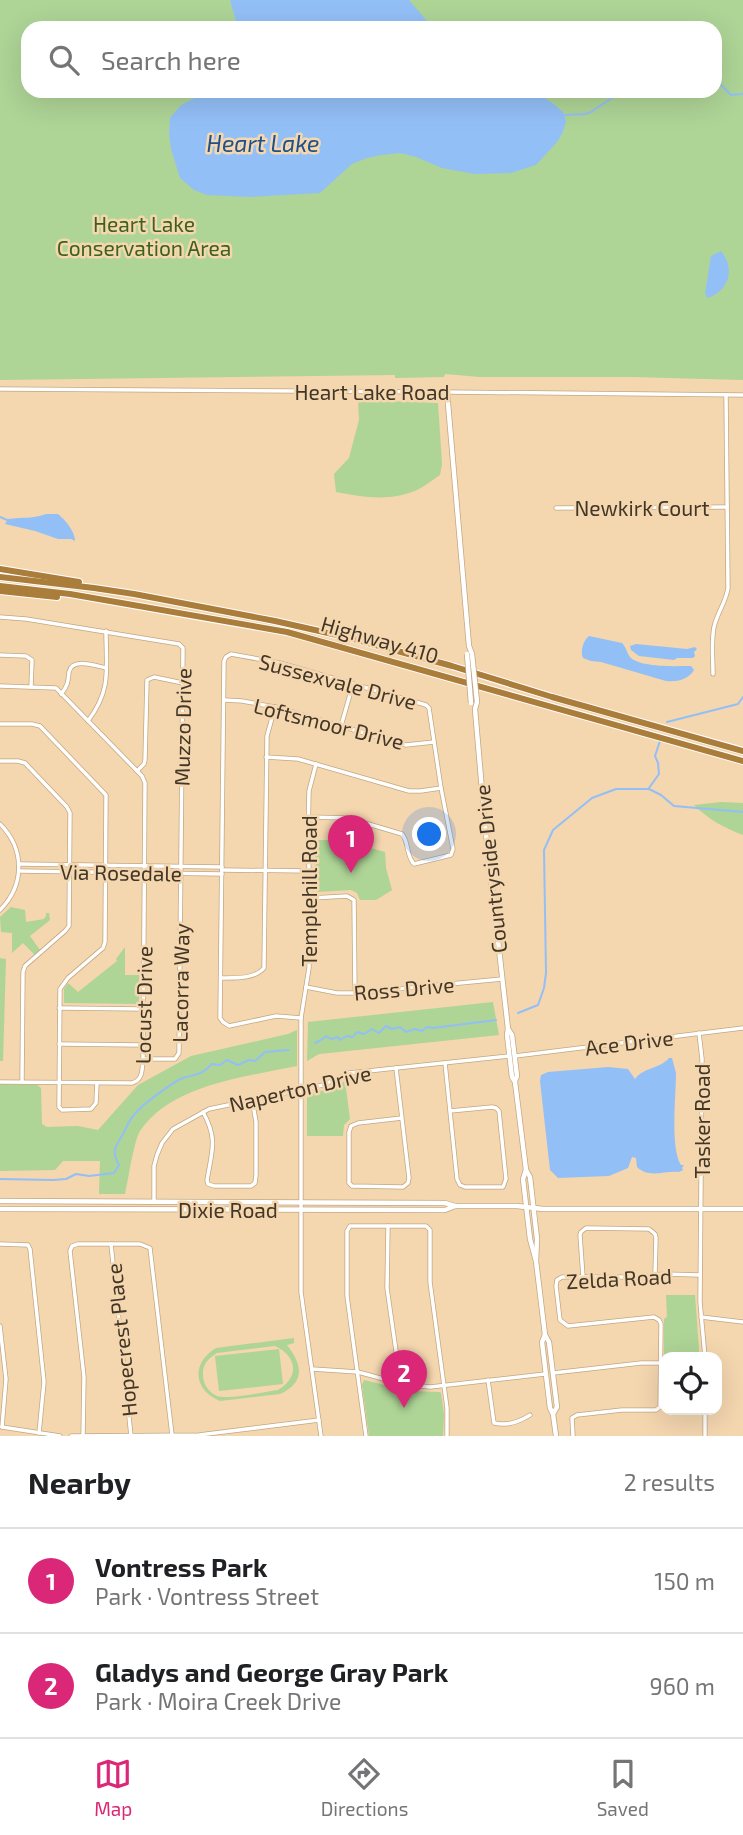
<!DOCTYPE html>
<meta charset="utf-8">
<style>
body{margin:0;font-family:"Exo 2",sans-serif;background:#f2f2f2;color:#202124}
.controls{position:absolute;right:21px;bottom:21px;display:grid;overflow:hidden;border-radius:14px;box-shadow:0 7px 28px #0002}
.controls button{width:63px;height:63px;display:grid;place-items:center;padding:0;border:0;border-bottom:2px solid #e0e0e0;background:#fff;color:#202124;font:35px sans-serif}
.you{position:absolute;left:430px;top:835px;width:24px;height:24px;margin:-18px;border:5px solid #fff;border-radius:50%;background:#1a73e8;box-shadow:0 0 0 10px #1a73e833}
.badge{display:grid;place-items:center;width:46px;height:46px;border-radius:50%;background:#db2777;color:#fff;font-size:23px;font-weight:700}
.pin{position:absolute;translate:-50% -58px;filter:drop-shadow(0 2px 4px #0008)}
.pin::after{content:'';position:absolute;top:37px;width:24px;height:21px;background:inherit;clip-path:polygon(0 0,100% 0,50% 100%)}
.list{margin:0;padding:0;list-style:none}
h2{display:flex;justify-content:space-between;align-items:center;height:91px;margin:0;padding:0 28px;font-size:30px}
h2 small{font-size:23px;font-weight:400;color:#757577}
.list li{display:grid;grid-template-columns:46px 1fr auto;gap:21px;align-items:center;box-sizing:border-box;height:105px;padding:0 28px;border-top:2px solid #e0e0e0}
.list b{display:block;font-size:26px;white-space:nowrap}
.list p{margin:0;font-size:23px;white-space:nowrap;color:#757577}
.list em{font-size:23px;font-style:normal;color:#757577}
.icon{flex:none;width:38px;height:38px;fill:none;stroke:currentColor;stroke-width:2;stroke-linecap:round;stroke-linejoin:round}
.map{position:relative;flex:none;width:743px;height:1436px;overflow:hidden}
.search{position:absolute;background:#fff;box-shadow:0 7px 28px #0002;left:21px;right:21px;top:21px;height:77px;display:flex;align-items:center;gap:18px;box-sizing:border-box;padding:0 24px;border-radius:21px;color:#757577;font-size:26px}
.sheet{height:301px;background:#fff}
nav{display:flex;justify-content:space-around;align-items:center;box-sizing:border-box;height:98px;border-top:2px solid #e0e0e0;background:#fff;font-size:19px;color:#757577}
nav a{display:grid;justify-items:center;gap:4px}
nav .on{color:#db2777}
.map>svg:first-child{display:block}
.green{fill:#aed496;fill-rule:evenodd}
.water{fill:#93bff7}
.lines{fill:none;stroke-linecap:round;stroke-linejoin:round}
.stream{stroke:#93bff7;stroke-width:2}
.minor-casing{stroke:#c3a781;stroke-width:5}
.tertiary-casing{stroke:#c3a781;stroke-width:5}
.secondary-casing{stroke:#c3a781;stroke-width:6}
.motorway-casing{stroke:#fff;stroke-width:8}
.minor{stroke:#fff;stroke-width:3.5}
.tertiary{stroke:#fff;stroke-width:3.5}
.secondary{stroke:#fff;stroke-width:4.5}
.motorway{stroke:#ab7d3b;stroke-width:6}
.secondary-bridge-casing{stroke:#c3a781;stroke-width:6;stroke-linecap:butt}
.secondary-bridge{stroke:#fff;stroke-width:4.5}
.labels{text-anchor:middle;dominant-baseline:central;stroke-width:5;stroke-linejoin:round;paint-order:stroke}
.park-label{font-size:21px;fill:#3b631b;stroke:#f4d6af}
.street-label{font-size:21px;fill:#423627;stroke:#f4d6af}
.water-label{font-size:23px;font-style:italic;fill:#1e518b;stroke:#f4d6af}
</style>
<div class="map">
<svg width="743" height="1436" viewBox="0 0 743 1436">
<rect width="100%" height="100%" fill="#f4d6af"/>
<g class="green">
<path d="M0,0H743V380L632,377H480L445,374L444,377L395,378V375L0,380ZM28,28H715V91H28Z"/>
<path d="M358,400L438,403L442,464L440,475C432,480 425,486 417,490C389,502 364,497 336,492L334,474L349,458L359,420Z"/>
<path d="M721,802L743,803V835C724,828 708,819 694,805Z"/>
<polygon points="314,840 342,840 385,852 386,868 392,890 376,900 360,900 357,893 351,890 317,892"/>
<polygon points="11,907 25,910 26,922 44,919 46,916 46,913 49,913 50,920 30,936 40,950 35,955 23,943 12,953 12,933 1,932 0,917"/>
<polygon points="125,947 125,975 139,975 139,1004 64,1003 64,989 68,983 78,992 117,961 116,959"/>
<polygon points="0,958 6,959 3,1061 0,1061"/>
<polygon points="493,1002 499,1035 329,1053 319,1054 307,1061 308,1022"/>
<path d="M297,1030V1066C245,1077 172,1084 140,1131C134,1140 128,1181 125,1194H99L100,1161H63L55,1170L0,1171V1084L37,1085L41,1088L42,1124L47,1127L78,1126L98,1130L138,1085L191,1056L288,1034Z"/>
<polygon points="345,1081 350,1119 344,1125 343,1136 307,1136 307,1098 310,1093 327,1090"/>
<polygon points="666,1295 695,1295 699,1349 699,1354 696,1357 664,1357 664,1319 667,1317"/>
<path d="M294,1338V1343L287,1345C302,1364 306,1382 280,1394L220,1401C193,1390 191,1363 216,1348ZM275,1346C297,1356 300,1377 278,1390C264,1392 237,1398 223,1397C212,1397 203,1386 203,1375C202,1364 209,1358 217,1353Z"/>
<polygon points="279,1349 283,1384 219,1391 215,1356"/>
<polygon points="364,1380 410,1391 439,1392 441,1393 444,1415 443,1436 369,1436 362,1385"/>
</g>
<g class="water">
<polygon points="230,0 409,0 433,28 238,28"/>
<polygon points="208,91 527,91 542,96 555,105 563,112 566,122 562,134 557,142 536,165 511,173 475,174 442,168 416,157 400,153 381,155 367,158 352,164 320,193 250,197 207,195 194,190 180,178 171,149 169,134 170,118 181,105"/>
<path d="M721,251C735,268 730,290 708,298L705,294L711,256Z"/>
<path d="M46,514H58C65,520 75,531 75,541L71,539H58L35,531L5,524L8,519C22,517 34,519 46,514Z"/>
<path d="M589,636L622,643C626,647 627,653 630,657C640,668 677,666 691,666L694,670C688,680 677,682 666,681L601,662L591,661L583,658C580,651 583,641 589,636Z"/>
<polygon points="636,644 687,649 695,647 697,649 694,652 695,656 693,658 677,658 674,660 639,656 631,650 630,646"/>
<path d="M669,1058H672L676,1073C676,1095 670,1148 681,1165H684L682,1168L683,1170L679,1172C665,1170 649,1179 637,1167L636,1158L632,1157L628,1168L609,1176L558,1178L550,1170L540,1081L541,1075L548,1072L608,1067L628,1069L635,1079C644,1067 660,1069 669,1058Z"/>
</g>
<g class="lines">
<g class="stream">
<polyline points="715,79 731,95 743,94"/>
<polyline points="564,115 585,114 591,112 622,91"/>
<polyline points="0,517 7,520"/>
<polyline points="667,722 738,704 743,697"/>
<polyline points="649,788 659,774 658,763 655,756 660,741"/>
<polyline points="518,1013 538,1005 544,988 546,973 544,850 553,830 592,798 616,789 649,789 661,795 674,806 743,812"/>
<polyline points="315,1043 321,1040 326,1036 331,1039 338,1037 340,1040 347,1036 353,1037 357,1032 364,1034 372,1029 379,1033 386,1026 392,1029 400,1027 406,1032 415,1029 422,1031 427,1027 433,1028 496,1020"/>
<path d="M0,1179L53,1180L66,1179L76,1174L89,1176L114,1173L119,1165C111,1150 115,1148 123,1134C126,1128 129,1120 134,1115C140,1106 173,1082 183,1078C199,1073 198,1077 212,1064L220,1065L227,1060L238,1065L249,1060L255,1061L265,1052L289,1050"/>
</g>
<g class="minor-casing">
<g id="minor">
<polyline points="556,508 727,507"/>
<polyline points="0,617 26,619 179,644 183,648 179,1053 175,1059 143,1059"/>
<polyline points="0,655 26,656 32,660 31,687"/>
<path d="M713,674C713,658 711,642 714,627C717,613 726,602 728,588L726,395"/>
<path d="M0,686L56,688L142,776L145,783L143,1059C142,1070 143,1080 132,1083L0,1082"/>
<path d="M61,694C68,686 68,681 69,672C72,657 96,666 106,668"/>
<polyline points="224,700 242,701 275,707 406,745 434,742"/>
<path d="M88,721C112,689 106,669 106,631"/>
<polyline points="0,724 32,724 40,726 106,795 105,942 103,948 68,978 60,989 59,1107 62,1110 91,1109 96,1103 97,1083"/>
<polyline points="341,726 353,684"/>
<polyline points="266,757 298,759 409,791 421,791 441,788"/>
<polyline points="0,761 18,761 25,763 67,807 70,813 69,926 65,931 25,966 23,972 22,1082"/>
<polyline points="137,771 144,764 145,760 147,680 154,677 183,683"/>
<path d="M0,824C25,849 25,885 0,910"/>
<polyline points="20,864 222,867"/>
<polyline points="222,870 309,871"/>
<polyline points="19,871 222,874"/>
<polyline points="311,898 347,896 354,900 355,993"/>
<path d="M221,978C235,978 255,979 264,968L267,736L275,707"/>
<polyline points="306,987 337,993 355,993 502,979"/>
<polyline points="59,1008 143,1009"/>
<path d="M301,1018L276,1016L229,1026L223,1022L220,1018L224,661L226,657L231,654L280,663L426,705L429,708L441,788L453,849L451,855L414,864C406,856 409,842 402,834L348,818L308,817"/>
<polyline points="699,1033 702,1059 700,1302 705,1357"/>
<polyline points="59,1044 142,1045"/>
<polyline points="515,1056 743,1028"/>
<polyline points="445,1063 457,1179 460,1185 465,1187 503,1187 506,1179 499,1111 496,1108 492,1107 450,1111"/>
<polyline points="396,1068 409,1178 408,1183 403,1187 352,1186 349,1183 349,1132 351,1126 358,1123 402,1118"/>
<path d="M203,1112C218,1139 212,1151 207,1180L208,1184L214,1186H251L255,1183L256,1175V1122L252,1099"/>
<polyline points="154,1201 154,1166 157,1155 162,1143 173,1129 209,1109 323,1085 349,1073 509,1056"/>
<polyline points="301,1202 301,1018 309,968 310,898 308,840 309,791 316,764"/>
<polyline points="388,1226 387,1288 397,1358 390,1381"/>
<polyline points="0,1244 28,1245 30,1249 44,1382 39,1433"/>
<polyline points="111,1244 131,1436"/>
<polyline points="583,1277 580,1235 581,1232 586,1228 649,1229 655,1234 656,1238 655,1275"/>
<polyline points="701,1317 743,1322"/>
<polyline points="0,1326 6,1379 2,1427"/>
<polyline points="312,1369 358,1372 402,1384 430,1387 545,1374"/>
<polyline points="553,1373 641,1363 664,1363"/>
<path d="M488,1380L494,1423C506,1426 519,1422 530,1415"/>
<polyline points="2,1427 60,1436"/>
<polyline points="71,1436 199,1435 319,1420"/>
<polyline points="83,1436 84,1377 70,1251 72,1246 78,1244 140,1244 150,1248 172,1435"/>
<polyline points="366,1436 347,1296 347,1231 350,1226 426,1226 430,1230 430,1282 447,1408 447,1436"/>
<polyline points="573,1436 572,1418 577,1415 622,1410 656,1410 660,1407 661,1324 659,1320 654,1317 568,1326 560,1320 556,1286 557,1280 562,1277 635,1277 664,1274 700,1275"/>
<polyline points="705,1436 705,1410"/>
</g>
</g>
<g class="tertiary-casing">
<g id="tertiary">
<polyline points="0,389 447,392 743,395"/>
<polyline points="301,1202 301,1292 321,1436"/>
</g>
</g>
<g class="secondary-casing">
<g id="secondary">
<polyline points="447,392 469,646 472,654"/>
<polyline points="477,702 475,709 485,825 508,1029 507,1035 512,1077 515,1082 526,1170 530,1177 537,1239 536,1261"/>
<polyline points="508,1029 512,1035 517,1076 515,1081"/>
<polyline points="526,1170 523,1179 530,1239 536,1261 545,1335 542,1342 550,1408 553,1414 556,1436"/>
<polyline points="0,1201 445,1203 455,1206 517,1206 543,1209 743,1209"/>
<polyline points="0,1209 445,1210 455,1206"/>
<polyline points="545,1335 549,1342 557,1407 553,1414"/>
</g>
</g>
<g class="motorway-casing">
<g id="motorway">
<polyline points="0,569 79,582"/>
<polyline points="0,577 94,588 134,594 275,621 350,638 452,666 552,697 743,751"/>
<polyline points="0,586 70,594 287,632 743,761"/>
<polyline points="0,591 57,597"/>
</g>
</g>
<use href="#minor" class="minor"/>
<use href="#tertiary" class="tertiary"/>
<use href="#secondary" class="secondary"/>
<use href="#motorway" class="motorway"/>
<g class="secondary-bridge-casing">
<g id="secondary-bridge">
<polyline points="467,654 471,703"/>
<polyline points="472,654 477,702"/>
</g>
</g>
<use href="#secondary-bridge" class="secondary-bridge"/>
</g>
<g class="labels">
<g class="park-label">
<text x="144" y="223">Heart Lake<tspan x="144" dy="24">Conservation Area</tspan></text>
</g>
<g class="street-label">
<text x="372" y="391">Heart Lake Road</text>
<text x="642" y="507">Newkirk Court</text>
<text transform="translate(380 639) rotate(16)">Highway 410</text>
<text transform="translate(338 681) rotate(15)">Sussexvale Drive</text>
<text transform="translate(329 723) rotate(14)">Loftsmoor Drive</text>
<text transform="translate(182 727) rotate(-89)">Muzzo Drive</text>
<text transform="translate(490 869) rotate(-96)">Countryside Drive</text>
<text transform="translate(121 872) rotate(1)">Via Rosedale</text>
<text transform="translate(308 891) rotate(-90)">Templehill Road</text>
<text transform="translate(180 983) rotate(-89)">Lacorra Way</text>
<text transform="translate(404 988) rotate(-5)">Ross Drive</text>
<text transform="translate(143 1005) rotate(-89)">Locust Drive</text>
<text transform="translate(629 1042) rotate(-7)">Ace Drive</text>
<text transform="translate(300 1088) rotate(-13)">Naperton Drive</text>
<text transform="translate(701 1121) rotate(-90)">Tasker Road</text>
<text x="228" y="1209">Dixie Road</text>
<text transform="translate(619 1278) rotate(-3)">Zelda Road</text>
<text transform="translate(121 1340) rotate(-96)">Hopecrest Place</text>
</g>
<g class="water-label">
<text x="263" y="143">Heart Lake</text>
</g>
</g>
</svg>
<div class="controls">
<button><svg class="icon" aria-label="locate" viewBox="0 0 24 24"><circle cx="12" cy="12" r="6"/><path d="M12 2v4M12 18v4M2 12h4M18 12h4"/></svg></button>
</div>
<div class="you"></div>
<div class="pin badge" style="left:351px;top:873px">1</div>
<div class="pin badge" style="left:404px;top:1408px">2</div>
<div class="search"><svg class="icon" aria-label="search" viewBox="0 0 24 24"><circle cx="10" cy="10" r="6"/><path d="M15 15l6 6"/></svg>Search here</div>
</div>
<section class="sheet">
<h2>Nearby<small>2 results</small></h2>
<ul class="list">
<li><span class="badge">1</span><div><b>Vontress Park</b><p>Park · Vontress Street</p></div><em>150 m</em></li>
<li><span class="badge">2</span><div><b>Gladys and George Gray Park</b><p>Park · Moira Creek Drive</p></div><em>960 m</em></li>
</ul>
</section>
<nav>
<a class="on"><svg class="icon" aria-label="map" viewBox="0 0 24 24"><path d="M3 6l6-2 6 2 6-2v14l-6 2-6-2-6 2zM9 4v14M15 6v14"/></svg>Map</a>
<a><svg class="icon" aria-label="directions" viewBox="0 0 24 24"><path d="M12 3l9 9-9 9-9-9zM9 14v-3h6M13 9l2 2-2 2"/></svg>Directions</a>
<a><svg class="icon" aria-label="saved" viewBox="0 0 24 24"><path d="M7 4h10v16l-5-4-5 4z"/></svg>Saved</a>
</nav>
